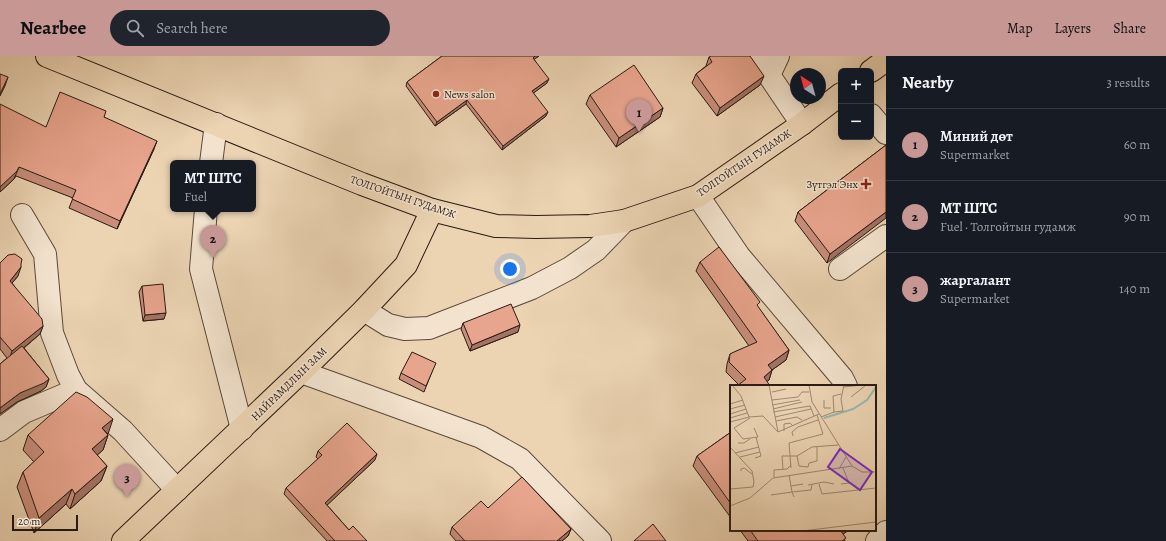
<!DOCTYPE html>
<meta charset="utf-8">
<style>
body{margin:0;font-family:Alegreya,serif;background:#20242c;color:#f1f3f6}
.controls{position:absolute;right:12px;top:12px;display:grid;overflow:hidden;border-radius:6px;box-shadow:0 4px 16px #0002}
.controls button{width:36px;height:36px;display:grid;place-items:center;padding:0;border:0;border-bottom:1px solid #363941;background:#171b24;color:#f1f3f6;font:20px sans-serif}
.compass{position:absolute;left:790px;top:12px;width:36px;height:36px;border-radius:50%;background:#171b24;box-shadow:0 4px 16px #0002;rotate:324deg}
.scale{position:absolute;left:12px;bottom:10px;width:66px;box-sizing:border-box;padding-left:4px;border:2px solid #2a1a13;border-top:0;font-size:11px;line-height:14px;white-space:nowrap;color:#2a1a13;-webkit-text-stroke:3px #f3e3ce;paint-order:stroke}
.you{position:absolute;left:510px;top:213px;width:14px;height:14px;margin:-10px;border:3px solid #fff;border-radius:50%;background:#1a73e8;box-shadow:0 0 0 6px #1a73e833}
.badge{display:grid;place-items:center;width:26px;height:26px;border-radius:50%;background:#c59692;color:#111;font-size:13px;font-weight:700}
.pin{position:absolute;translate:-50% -33px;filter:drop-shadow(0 1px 2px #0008)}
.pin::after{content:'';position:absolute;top:21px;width:14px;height:12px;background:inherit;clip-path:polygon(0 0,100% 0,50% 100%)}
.popup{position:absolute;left:170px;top:104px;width:86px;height:52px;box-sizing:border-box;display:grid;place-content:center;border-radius:6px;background:#171b24;filter:drop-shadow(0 1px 3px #0005);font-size:13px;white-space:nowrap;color:#9ea1a6}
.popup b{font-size:15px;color:#f1f3f6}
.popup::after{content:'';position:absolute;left:50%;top:100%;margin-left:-8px;border:8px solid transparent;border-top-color:#171b24}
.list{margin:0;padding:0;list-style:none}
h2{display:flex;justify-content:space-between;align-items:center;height:52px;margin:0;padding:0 16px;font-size:17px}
h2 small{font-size:13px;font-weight:400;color:#9ea1a6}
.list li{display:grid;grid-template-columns:26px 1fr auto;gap:12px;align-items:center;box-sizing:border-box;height:72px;padding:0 16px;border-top:1px solid #363941}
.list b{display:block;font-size:15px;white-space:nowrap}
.list p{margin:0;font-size:13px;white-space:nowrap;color:#9ea1a6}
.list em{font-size:13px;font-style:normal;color:#9ea1a6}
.icon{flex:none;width:22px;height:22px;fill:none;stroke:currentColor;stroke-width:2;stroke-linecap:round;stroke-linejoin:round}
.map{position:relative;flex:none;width:886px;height:485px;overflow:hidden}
header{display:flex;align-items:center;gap:24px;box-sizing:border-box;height:56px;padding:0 20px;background:#c59692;color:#111}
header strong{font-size:19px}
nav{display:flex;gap:22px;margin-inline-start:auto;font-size:14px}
.search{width:280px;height:36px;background:#20242c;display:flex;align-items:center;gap:10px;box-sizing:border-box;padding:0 14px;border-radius:22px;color:#9ea1a6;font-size:15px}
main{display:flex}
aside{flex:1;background:#171b24}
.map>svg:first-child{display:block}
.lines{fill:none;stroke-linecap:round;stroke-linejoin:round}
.minor-casing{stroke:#5a483b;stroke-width:24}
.major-casing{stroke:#2a1a13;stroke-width:24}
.minor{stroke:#f3e3ce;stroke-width:22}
.major{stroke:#ecd4b3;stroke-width:22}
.wall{fill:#c88e7a;stroke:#2a1a13}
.shaded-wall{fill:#a27463;stroke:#2a1a13}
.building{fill:#e8a58e;stroke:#2a1a13}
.poi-dot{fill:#8f2418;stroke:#f3e3ce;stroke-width:1.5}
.labels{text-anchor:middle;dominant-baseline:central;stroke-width:3;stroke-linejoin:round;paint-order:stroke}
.poi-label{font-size:11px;fill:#2a1a13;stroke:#f3e3ce;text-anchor:start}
.street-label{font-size:11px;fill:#2a1a13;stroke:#f3e3ce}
.inset-river{fill:none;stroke:#99b8af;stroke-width:2}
.inset-road{fill:none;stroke:#9e8a73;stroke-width:1}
.view{fill:#7b2cbf;fill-opacity:0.15;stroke:#7b2cbf;stroke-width:2}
.inset-edge{fill:none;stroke:#2a1a13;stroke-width:2}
</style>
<header>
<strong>Nearbee</strong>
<div class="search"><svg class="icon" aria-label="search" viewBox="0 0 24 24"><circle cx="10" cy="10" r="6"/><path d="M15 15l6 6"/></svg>Search here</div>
<nav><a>Map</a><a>Layers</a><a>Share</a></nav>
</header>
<main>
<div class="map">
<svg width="886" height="485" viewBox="0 0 886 485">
<rect width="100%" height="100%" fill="#ecd4b3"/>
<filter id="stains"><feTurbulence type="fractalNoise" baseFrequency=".005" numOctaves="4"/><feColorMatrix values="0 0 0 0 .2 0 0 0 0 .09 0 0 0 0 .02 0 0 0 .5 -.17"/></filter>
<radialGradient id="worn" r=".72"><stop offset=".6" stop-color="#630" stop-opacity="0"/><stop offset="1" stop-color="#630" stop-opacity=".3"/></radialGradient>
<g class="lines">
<g class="minor-casing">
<g id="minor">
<polyline points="756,0 802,68"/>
<polyline points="769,19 778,0"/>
<polyline points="871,59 886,77"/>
<polyline points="211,107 216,68"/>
<polyline points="698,140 739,200 842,322 846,330"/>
<polyline points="206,153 201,213 242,373"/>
<polyline points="22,159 45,198 52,277 68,319 76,334 123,375 177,434"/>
<polyline points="840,213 886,180"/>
<polyline points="364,254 388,269 405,273 429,272 532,232 570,212 596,194 624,165"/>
<polyline points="301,316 481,381 520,403 600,485"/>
<polyline points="0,374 24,356 76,334"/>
<polyline points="877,485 886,476"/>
</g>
</g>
<g class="major-casing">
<g id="major">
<polyline points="47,0 362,128 432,154 496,170 536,171 590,170 624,165 698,140 802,68 841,38"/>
<polyline points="871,15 886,4"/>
<polyline points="123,485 301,316 364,254 406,209 432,154"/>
</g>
</g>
<use href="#minor" class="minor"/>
<use href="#major" class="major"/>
</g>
<g class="wall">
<polygon points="442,0 539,0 534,3 547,27 533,37 546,60 502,94 466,48 435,70 406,30 407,26"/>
<polygon points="709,1 760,29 717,60 692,27 696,18 706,10"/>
<polygon points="590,39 663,52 660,61 616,91 586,48"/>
<polygon points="104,61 154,93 117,173 69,152 73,142 16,120 14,123 0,136 46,71"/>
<polygon points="886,89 827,207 795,165 798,156"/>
<polygon points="700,206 758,251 789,294 786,304 772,314 769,324 739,329 726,316 727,308 730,298 749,290 696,215"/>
<polygon points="0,207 18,220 12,227 43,270 40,278 24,292 49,323 46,331 41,335 17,346 0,358 0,308 7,302 0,293"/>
<polygon points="142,230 164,263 143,265 139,236"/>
<polygon points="463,267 518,276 470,295 461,273"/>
<polygon points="433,313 424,336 399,323 401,317"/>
<polygon points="731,376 731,462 693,410 697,400"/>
<polygon points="107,378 108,379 103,394 97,399 107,410 101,425 70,453 66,448 34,477 17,431 23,416 34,406 23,394 28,379"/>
<polygon points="318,395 375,404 327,449 349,474 367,485 327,485 284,438 286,432 318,403 316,401"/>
<polygon points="488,452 571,473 568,480 562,485 456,485 450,478 452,471"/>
<polygon points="740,474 849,474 843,478 845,485 748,485"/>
</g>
<g class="shaded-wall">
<polygon points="535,0 539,0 532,5 533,2"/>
<polygon points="764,20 760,29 717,60 720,52"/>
<polygon points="8,21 5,30 0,40 0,38"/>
<polygon points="549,23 547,27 531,39 532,35"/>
<polygon points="467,44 466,48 435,70 437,66"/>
<polygon points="663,52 660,61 616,91 619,82"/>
<polygon points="548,56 546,60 502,94 503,90"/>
<polygon points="157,85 154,93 117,173 120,165"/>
<polygon points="19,111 14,123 0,136 0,131"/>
<polygon points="886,156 886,162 827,207 830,198"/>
<polygon points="21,211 18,220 7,233 10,225"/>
<polygon points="166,257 164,263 143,265 145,259"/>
<polygon points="520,269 518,276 470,295 472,289"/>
<polygon points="43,270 40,278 9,304 12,295"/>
<polygon points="789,294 786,304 765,319 768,309"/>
<polygon points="772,314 769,324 760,330 764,321"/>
<polygon points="49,323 46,331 41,335 17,346 0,358 0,352 20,337"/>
<polygon points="113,363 108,378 102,372"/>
<polygon points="108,379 103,394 87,408 92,393"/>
<polygon points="377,398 375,404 323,453 325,447"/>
<polygon points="107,410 101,425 70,453 75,438"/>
<polygon points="72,433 66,448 34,477 39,462"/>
<polygon points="571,473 568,480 562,485 557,485"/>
<polygon points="839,474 849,474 836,483"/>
</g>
<g class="building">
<polygon points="442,0 535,0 533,2 549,23 532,35 548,56 503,90 467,44 437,66 407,26"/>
<polygon points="711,0 750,0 764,20 720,52 696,18 712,6 709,1"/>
<polygon points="634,9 663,52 619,82 590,39"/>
<polygon points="0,18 8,21 0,38"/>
<polygon points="60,36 106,55 104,61 157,85 120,165 72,143 76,134 19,111 17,115 0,131 0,48 46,71"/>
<polygon points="886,89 886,156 830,198 798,156"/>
<polygon points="719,191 760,246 757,249 789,294 768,309 772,314 764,321 770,330 737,330 746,323 729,306 730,298 734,296 757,286 700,206"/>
<polygon points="15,198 22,203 21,208 21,211 10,225 42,263 43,270 12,295 0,281 0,207 8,199"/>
<polygon points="163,228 166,257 145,259 142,230"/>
<polygon points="511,248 520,269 472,289 463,267"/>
<polygon points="22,290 49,323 44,327 20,337 0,352 0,308"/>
<polygon points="412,296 436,307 426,330 401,317"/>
<polygon points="76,336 87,341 113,363 102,372 108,379 92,393 107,410 75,438 72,433 39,462 23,416 44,396 28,379"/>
<polygon points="347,367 377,398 325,447 349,474 353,470 367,485 335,485 286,432 322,399 318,395"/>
<polygon points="731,376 731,448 697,400"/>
<polygon points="522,421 571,473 557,485 465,485 452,471 481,445 488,452"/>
<polygon points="653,468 666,485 634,485"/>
<polygon points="750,474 840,474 846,482 842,485 758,485"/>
</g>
<g class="poi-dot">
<circle cx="436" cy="38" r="4"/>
<path d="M864 122h4v4h4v4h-4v4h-4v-4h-4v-4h4z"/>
</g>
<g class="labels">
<g class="poi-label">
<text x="444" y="38">News salon</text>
<text x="858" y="128" text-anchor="end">Зүтгэл Энх</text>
</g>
<g class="street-label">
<text transform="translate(744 107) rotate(-34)">ТОЛГОЙТЫН ГУДАМЖ</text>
<text transform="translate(403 141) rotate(19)">ТОЛГОЙТЫН ГУДАМЖ</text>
<text transform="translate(289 328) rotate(-44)">НАЙРАМДЛЫН ЗАМ</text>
</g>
</g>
<g transform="translate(730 329)">
<rect width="146" height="146" fill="#ecd4b3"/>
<path class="inset-river" d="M94,33L123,24L137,15L146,2"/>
<path class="inset-road" d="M2,0L11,11L19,32L33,31L48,47L89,29M39,0L48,47M79,0L82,17L122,81L132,87H146M114,2L132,0M42,7L56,4M111,9L103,11L104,27L113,26L111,14L114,0M121,12L136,0M42,15L68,12L72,7H79M94,15V23H101M0,19L13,15M42,20L70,15M0,24L15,20M43,24L72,17M43,27L80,21L84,31M0,29L16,24M45,32L81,24M91,32L104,27M0,33L17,28M20,33L4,43L13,54L28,52L24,43M46,36L67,32L72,35M0,37L19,32M54,46V39L60,38L63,41M63,51L62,47L68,42L88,35M8,58H14L20,54M0,62L22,86L24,97L23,102L0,104M5,68L29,62M67,71L69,81L78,82L79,78L87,76V62M67,71L82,62L108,60M10,72L30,67M25,73L31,71L26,52M61,83L59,58L93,49L87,30M53,84L52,71H67M109,84L116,72M11,86V84L14,83L22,89M44,92V85L57,84L61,80M89,99L92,109L146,103M111,99L119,98L113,83M78,100L94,97L104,99M61,101L73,99M41,110L62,107L59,90M64,112L62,107L81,105L82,100M0,121L20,113L43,93L122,81M72,146L146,137"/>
<path class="view" d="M110,64L142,87L130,105L98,82Z"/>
<rect width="146" height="146" class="inset-edge"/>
</g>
<rect width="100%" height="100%" filter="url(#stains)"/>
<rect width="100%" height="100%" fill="url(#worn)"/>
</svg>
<div class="controls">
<button>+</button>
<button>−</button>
</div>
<svg class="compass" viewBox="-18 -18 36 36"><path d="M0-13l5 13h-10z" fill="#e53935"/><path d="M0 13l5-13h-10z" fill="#9ea1a6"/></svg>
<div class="scale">20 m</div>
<div class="you"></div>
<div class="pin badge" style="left:639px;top:76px">1</div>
<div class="pin badge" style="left:213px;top:202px">2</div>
<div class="popup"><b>МТ ШТС</b>Fuel</div>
<div class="pin badge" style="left:127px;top:441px">3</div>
</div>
<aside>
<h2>Nearby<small>3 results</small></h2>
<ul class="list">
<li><span class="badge">1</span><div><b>Миний дөт</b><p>Supermarket</p></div><em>60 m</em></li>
<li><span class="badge">2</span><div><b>МТ ШТС</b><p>Fuel · Толгойтын гудамж</p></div><em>90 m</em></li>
<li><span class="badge">3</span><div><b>жаргалант</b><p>Supermarket</p></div><em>140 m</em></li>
</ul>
</aside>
</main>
